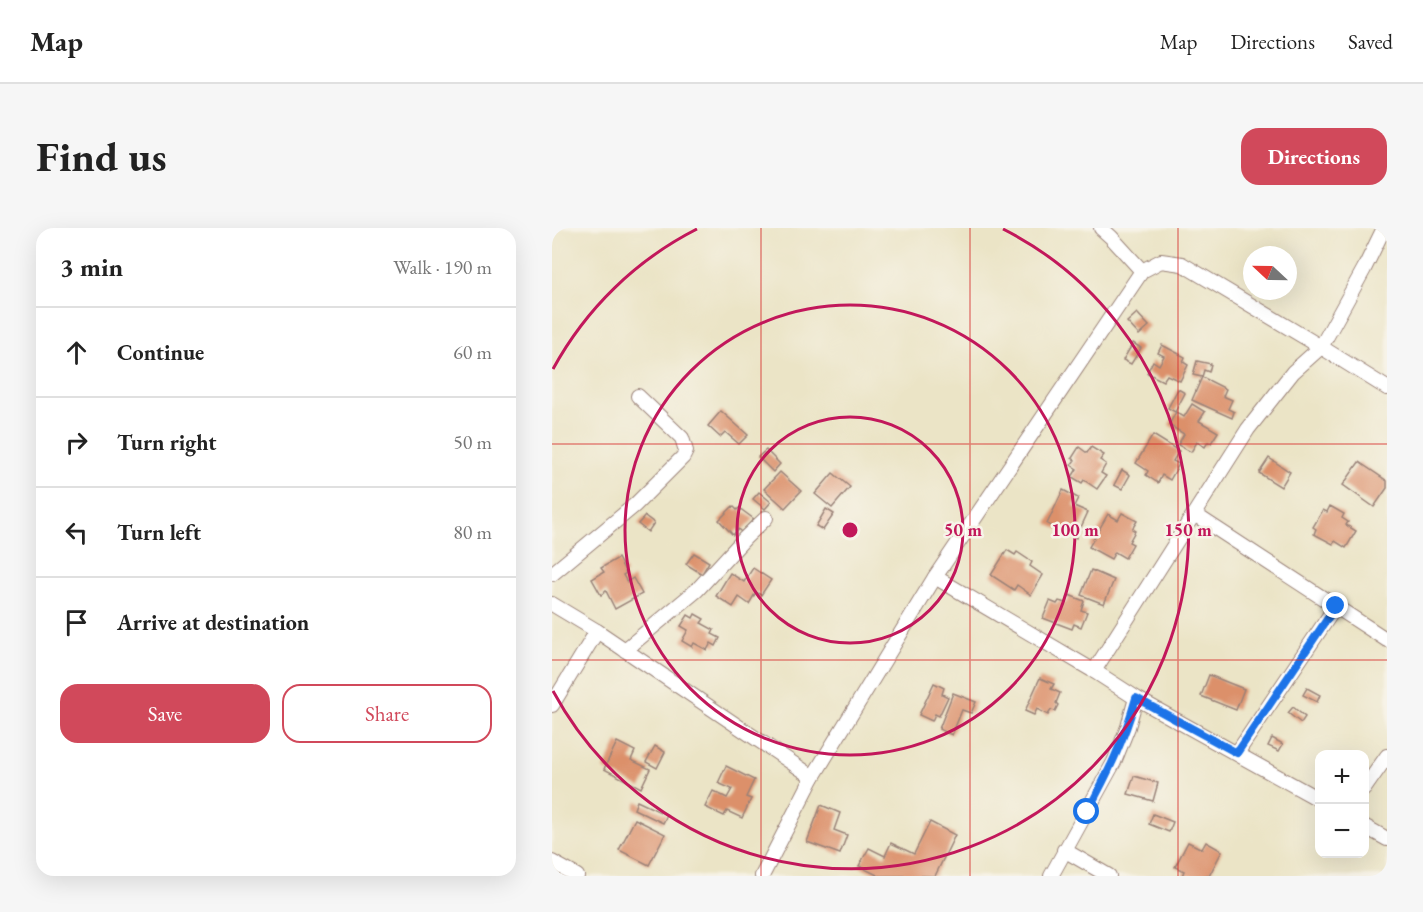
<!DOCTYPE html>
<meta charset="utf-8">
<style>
body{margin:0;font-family:"EB Garamond",serif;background:#f6f6f6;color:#222}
.controls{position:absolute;right:18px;bottom:18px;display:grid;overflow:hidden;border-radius:12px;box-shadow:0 6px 24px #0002}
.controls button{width:54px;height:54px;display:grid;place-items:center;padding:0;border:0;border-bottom:2px solid #e0e0e0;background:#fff;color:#222;font:30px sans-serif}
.compass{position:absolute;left:691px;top:18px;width:54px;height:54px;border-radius:50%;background:#fff;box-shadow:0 6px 24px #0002;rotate:292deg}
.stop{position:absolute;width:18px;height:18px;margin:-14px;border:4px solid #1a73e8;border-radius:50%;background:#fff}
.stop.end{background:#1a73e8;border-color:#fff;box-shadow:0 2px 6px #0008}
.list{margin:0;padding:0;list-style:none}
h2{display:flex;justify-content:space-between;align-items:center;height:78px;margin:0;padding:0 24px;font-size:26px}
h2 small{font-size:20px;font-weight:400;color:#767676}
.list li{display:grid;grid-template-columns:39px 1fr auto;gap:18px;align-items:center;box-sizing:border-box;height:90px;padding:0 24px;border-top:2px solid #e0e0e0}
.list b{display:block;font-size:22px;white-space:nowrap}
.list em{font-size:20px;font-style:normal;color:#767676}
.actions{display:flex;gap:12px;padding:18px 24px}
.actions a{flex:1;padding:14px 0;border:2px solid #d1495b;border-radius:18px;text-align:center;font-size:21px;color:#d1495b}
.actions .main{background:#d1495b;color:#fff}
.icon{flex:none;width:33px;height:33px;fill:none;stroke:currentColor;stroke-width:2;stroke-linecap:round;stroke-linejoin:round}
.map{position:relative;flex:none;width:835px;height:648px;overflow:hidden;border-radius:18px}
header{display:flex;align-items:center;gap:36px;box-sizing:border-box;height:84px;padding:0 30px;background:#fff;border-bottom:2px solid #e0e0e0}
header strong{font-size:28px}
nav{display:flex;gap:33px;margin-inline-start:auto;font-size:21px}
.intro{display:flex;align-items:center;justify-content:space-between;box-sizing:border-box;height:144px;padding:0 36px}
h1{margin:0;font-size:42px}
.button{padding:15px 27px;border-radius:18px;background:#d1495b;color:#fff;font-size:21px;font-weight:700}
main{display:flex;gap:36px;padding:0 36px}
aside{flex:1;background:#fff;border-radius:18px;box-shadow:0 6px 24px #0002}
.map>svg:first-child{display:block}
.building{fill:#dc906a}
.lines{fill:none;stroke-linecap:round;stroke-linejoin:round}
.street-casing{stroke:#9a8278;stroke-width:16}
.street{stroke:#fff;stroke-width:14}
.route{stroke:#1a73e8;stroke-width:8}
.grid{fill:none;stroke:#d62828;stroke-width:1.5;stroke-opacity:0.55}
.ring{fill:none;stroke:#c2185b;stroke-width:3}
.centre{fill:#c2185b;stroke:#f7f3e8;stroke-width:3}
.ring-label{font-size:18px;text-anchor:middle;font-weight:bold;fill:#c2185b;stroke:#f7f3e8;stroke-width:5;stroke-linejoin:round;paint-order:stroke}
</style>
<header>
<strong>Map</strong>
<nav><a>Map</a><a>Directions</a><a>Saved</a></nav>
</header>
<div class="intro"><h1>Find us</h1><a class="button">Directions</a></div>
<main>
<aside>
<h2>3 min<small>Walk · 190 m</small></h2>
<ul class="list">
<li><svg class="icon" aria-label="ahead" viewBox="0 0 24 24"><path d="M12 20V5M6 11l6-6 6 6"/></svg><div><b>Continue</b></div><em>60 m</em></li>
<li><svg class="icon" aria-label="right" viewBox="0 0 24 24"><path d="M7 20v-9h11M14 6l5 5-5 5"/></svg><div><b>Turn right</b></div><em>50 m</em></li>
<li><svg class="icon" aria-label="left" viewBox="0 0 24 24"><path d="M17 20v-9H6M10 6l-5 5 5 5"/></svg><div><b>Turn left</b></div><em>80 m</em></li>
<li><svg class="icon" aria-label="arrive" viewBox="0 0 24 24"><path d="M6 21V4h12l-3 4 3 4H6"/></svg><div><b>Arrive at destination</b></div></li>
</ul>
<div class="actions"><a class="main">Save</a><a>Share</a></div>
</aside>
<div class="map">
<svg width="835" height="648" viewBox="0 0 835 648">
<rect width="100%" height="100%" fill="#f7f3e8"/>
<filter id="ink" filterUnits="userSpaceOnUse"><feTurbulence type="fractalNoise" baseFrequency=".0167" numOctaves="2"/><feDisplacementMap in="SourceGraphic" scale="12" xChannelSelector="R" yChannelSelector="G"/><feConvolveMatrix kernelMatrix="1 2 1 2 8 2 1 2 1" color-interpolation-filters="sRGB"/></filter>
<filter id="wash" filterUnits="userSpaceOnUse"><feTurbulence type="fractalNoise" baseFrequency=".008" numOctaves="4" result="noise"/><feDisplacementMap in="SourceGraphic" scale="24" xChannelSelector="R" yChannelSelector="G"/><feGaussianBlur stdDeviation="1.35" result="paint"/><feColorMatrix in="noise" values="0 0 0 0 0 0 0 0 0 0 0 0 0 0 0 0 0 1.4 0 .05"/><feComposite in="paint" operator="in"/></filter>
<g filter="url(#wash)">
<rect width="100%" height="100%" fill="#ebe4c6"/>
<g id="blocks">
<g class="building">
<polygon points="585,85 597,98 587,107 575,94"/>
<polygon points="581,115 589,120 579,136 571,132"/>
<polygon points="610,117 633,129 631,134 636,137 628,153 615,147 611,153 595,145 601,133 607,137 612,128 606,125"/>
<polygon points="645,133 659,136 657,144 652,142 650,149 641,147"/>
<polygon points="650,149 674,161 671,168 680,172 676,181 682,184 680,190 640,172"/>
<polygon points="626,161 633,165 623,184 616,180"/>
<polygon points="640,176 653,184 647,193 666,204 659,215 656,214 653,219 645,214 639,224 626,217 632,206 617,197 624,184 632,189"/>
<polygon points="169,183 196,207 187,216 173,204 168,209 156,198"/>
<polygon points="601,207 627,223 621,233 627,236 618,252 610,247 606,255 594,247 596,243 584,235"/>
<polygon points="527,219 535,225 539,219 552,227 548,232 554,236 549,245 554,248 545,261 532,252 530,255 520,249 525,241 519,237 523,232 520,230"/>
<polygon points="214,222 228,236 221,244 206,229"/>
<polygon points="717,230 738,244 729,259 707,245"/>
<polygon points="807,234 835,253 835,260 822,279 791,257"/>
<polygon points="570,242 578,247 570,261 562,257"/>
<polygon points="228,244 249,263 233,280 212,261"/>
<polygon points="281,245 298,259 280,280 263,266"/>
<polygon points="511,262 526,270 522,278 536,284 524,310 495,296"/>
<polygon points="207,264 219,274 213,281 201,271"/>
<polygon points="181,278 185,282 187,280 202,291 189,304 186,301 181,307 167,292"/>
<polygon points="778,278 792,286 790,290 796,294 794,297 804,303 794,320 783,313 781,316 762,306 764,301 761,299 771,282 775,284"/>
<polygon points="274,281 282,286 271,302 264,298"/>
<polygon points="570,285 585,293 580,301 583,303 577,314 581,316 573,330 563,324 559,331 537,319 556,286 566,292"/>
<polygon points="93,288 102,295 96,304 86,296"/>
<polygon points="455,322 463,327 465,324 480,334 478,338 491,347 479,367 465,357 462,362 439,347"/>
<polygon points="142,325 157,334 150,346 134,336"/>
<polygon points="66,330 74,345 71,347 75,354 81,350 90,366 63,381 54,363 49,367 40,351 52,344 49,340"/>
<polygon points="201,340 219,352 209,367 204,364 197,376 187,369 181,379 164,368 178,345 192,354"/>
<polygon points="539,342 562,352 552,376 529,367"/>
<polygon points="517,367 532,373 529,382 535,384 529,399 522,396 520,401 491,390 498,373 505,376 507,373 514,375"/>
<polygon points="143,386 152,391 149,395 162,402 160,406 168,410 164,418 159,415 155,422 142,415 140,419 130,413 136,402 129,398 136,387 141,390"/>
<polygon points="657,447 692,461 684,482 649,468"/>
<polygon points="488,450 502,456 499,461 508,465 504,475 506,477 503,483 499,482 496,487 485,481 482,487 473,483"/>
<polygon points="382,455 392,460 390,466 396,469 387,488 383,486 380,493 367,487"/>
<polygon points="755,460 768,467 765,474 751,467"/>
<polygon points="401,465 424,474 419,485 410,482 400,507 387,501"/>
<polygon points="741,479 753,489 749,495 736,485"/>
<polygon points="720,510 731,516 727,523 716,518"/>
<polygon points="65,514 83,523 79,532 98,541 89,560 52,541"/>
<polygon points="103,518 113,524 105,540 94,534"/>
<polygon points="174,538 202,552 194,569 199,571 190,590 175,583 172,588 153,579 161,563 175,570 180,561 166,555"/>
<polygon points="582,548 606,555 601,573 576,566"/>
<polygon points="85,573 115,587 111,595 82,581"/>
<polygon points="269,577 288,585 282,602 295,607 288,626 255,614"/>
<polygon points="601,586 621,594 617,604 597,596"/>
<polygon points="83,591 113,606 97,637 67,622"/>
<polygon points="378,594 403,607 383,648 327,648 307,638 317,620 333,628 339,615 362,626"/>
<polygon points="636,614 650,621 654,614 670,623 657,648 630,648 632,643 623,639"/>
</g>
</g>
</g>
<g filter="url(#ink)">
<use href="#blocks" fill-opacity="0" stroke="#9a8278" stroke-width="1.5"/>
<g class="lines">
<g class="street-casing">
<g id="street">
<polyline points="549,0 559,9 590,43"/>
<polyline points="642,286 835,412"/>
<polyline points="0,346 83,277 131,229 134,223 130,210 86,168"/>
<polyline points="383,349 542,443 584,470 768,572"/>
<polyline points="0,376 45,403 261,549"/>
<polyline points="73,422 145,362 193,310 214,290"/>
<polyline points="542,443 696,201 741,144 769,119 812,41 832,0"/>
<polyline points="0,477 45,403"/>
<polyline points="685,525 784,378"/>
<polyline points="812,561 835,528"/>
<polyline points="812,598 835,611"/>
<polyline points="512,622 557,648"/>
<polyline points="0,634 25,648"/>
<polyline points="210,648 261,549 383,349 590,43 609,33 630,36 769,119 835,160"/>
<polyline points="499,648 562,534 576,499 584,470"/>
</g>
</g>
<use href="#street" class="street"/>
</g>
</g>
<g class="lines" filter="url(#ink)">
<path class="route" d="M535,584C556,546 572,512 584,470L685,525L784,378"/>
</g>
<path class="grid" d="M209,0V648M418,0V648M626,0V648M0,216H835M0,432H835"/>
<g class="ring">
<circle cx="298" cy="302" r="113"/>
<circle cx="298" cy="302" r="225"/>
<path d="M1 141A338 338 0 0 1 145 1M451 1A338 338 0 1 1 1 463"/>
</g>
<circle cx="298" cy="302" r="9" class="centre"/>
<g class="ring-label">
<text x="411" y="308">50 m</text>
<text x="523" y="308">100 m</text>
<text x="636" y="308">150 m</text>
</g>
</svg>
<div class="controls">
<button>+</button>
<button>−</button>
</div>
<svg class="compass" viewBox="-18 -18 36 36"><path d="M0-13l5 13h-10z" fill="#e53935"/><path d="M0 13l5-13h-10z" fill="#767676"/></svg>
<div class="stop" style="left:535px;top:584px"></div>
<div class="stop end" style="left:784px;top:378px"></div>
</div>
</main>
